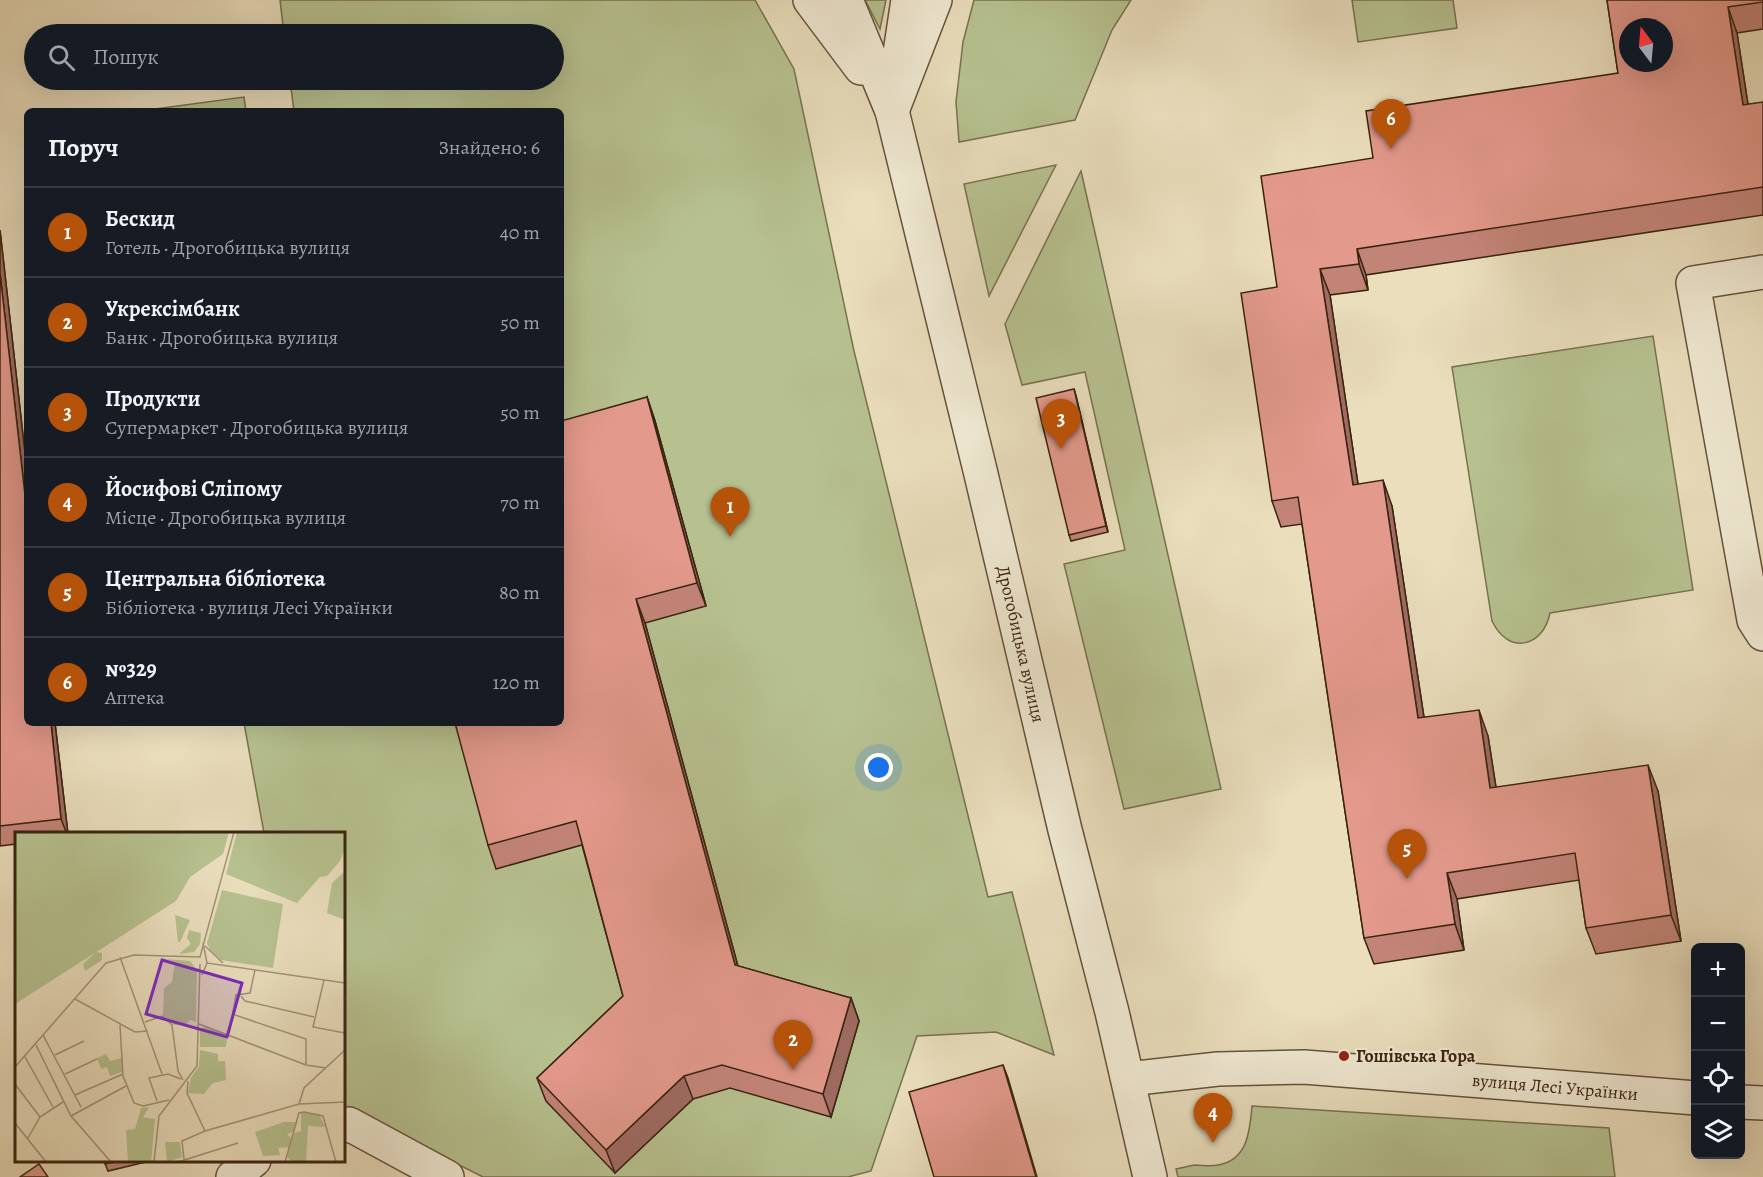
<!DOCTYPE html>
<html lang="uk">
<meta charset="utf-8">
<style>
body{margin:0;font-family:Alegreya,serif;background:#20242c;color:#f1f3f6}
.controls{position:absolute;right:18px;bottom:18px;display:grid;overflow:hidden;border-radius:9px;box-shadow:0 6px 24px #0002}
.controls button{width:54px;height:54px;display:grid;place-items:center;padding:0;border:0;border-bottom:2px solid #363941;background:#171b24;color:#f1f3f6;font:30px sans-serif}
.compass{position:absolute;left:1619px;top:18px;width:54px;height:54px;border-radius:50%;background:#171b24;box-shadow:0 6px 24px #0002;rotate:344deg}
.you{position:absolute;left:879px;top:768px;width:21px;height:21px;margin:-15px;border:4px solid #fff;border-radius:50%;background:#1a73e8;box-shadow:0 0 0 9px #1a73e833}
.badge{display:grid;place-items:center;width:39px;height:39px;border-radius:50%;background:#b45309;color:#fff;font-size:20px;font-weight:700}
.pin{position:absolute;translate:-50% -50px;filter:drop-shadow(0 2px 3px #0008)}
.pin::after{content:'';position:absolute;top:32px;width:21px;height:18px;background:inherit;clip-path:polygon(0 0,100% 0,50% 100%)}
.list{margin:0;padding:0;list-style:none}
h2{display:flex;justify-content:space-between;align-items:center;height:78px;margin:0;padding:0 24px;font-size:26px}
h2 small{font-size:20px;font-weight:400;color:#9ea1a6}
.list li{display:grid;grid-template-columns:39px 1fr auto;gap:18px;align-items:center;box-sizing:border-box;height:90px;padding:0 24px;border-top:2px solid #363941}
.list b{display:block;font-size:22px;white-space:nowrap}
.list p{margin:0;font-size:20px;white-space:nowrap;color:#9ea1a6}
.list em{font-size:20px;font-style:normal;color:#9ea1a6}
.icon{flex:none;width:33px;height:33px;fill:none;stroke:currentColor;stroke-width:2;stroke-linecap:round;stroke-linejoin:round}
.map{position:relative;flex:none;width:1763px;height:1177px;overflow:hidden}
.search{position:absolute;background:#171b24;box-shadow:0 6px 24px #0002;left:24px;top:24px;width:540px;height:66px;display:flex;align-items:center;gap:15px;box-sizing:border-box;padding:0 21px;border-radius:33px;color:#9ea1a6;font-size:22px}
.panel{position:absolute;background:#171b24;box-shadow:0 6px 24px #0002;left:24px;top:108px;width:540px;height:618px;border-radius:9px}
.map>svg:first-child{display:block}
.green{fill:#b7c190;stroke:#787250;stroke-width:1.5}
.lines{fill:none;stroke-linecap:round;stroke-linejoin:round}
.minor-casing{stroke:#65523b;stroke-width:36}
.tertiary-casing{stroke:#65523b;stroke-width:36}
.minor{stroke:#f1ead4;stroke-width:33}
.tertiary{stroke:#f1ead4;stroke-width:33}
.wall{fill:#c38478;stroke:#392410;stroke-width:1.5}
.shaded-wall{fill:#9f6b62;stroke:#392410;stroke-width:1.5}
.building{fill:#e3998c;stroke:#392410;stroke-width:1.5;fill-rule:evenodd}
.poi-dot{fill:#8f2418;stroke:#f1ead4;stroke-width:2}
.labels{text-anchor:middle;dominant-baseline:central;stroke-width:4.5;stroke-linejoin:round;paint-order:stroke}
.street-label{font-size:18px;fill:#392410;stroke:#f1ead4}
.poi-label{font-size:18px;font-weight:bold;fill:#392410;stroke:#f1ead4;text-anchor:start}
.inset-road{fill:none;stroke:#a39478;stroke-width:1.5}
.view{fill:#7b2cbf;fill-opacity:0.15;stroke:#7b2cbf;stroke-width:3}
.inset-edge{fill:none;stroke:#392410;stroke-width:3}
</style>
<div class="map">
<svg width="1763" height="1177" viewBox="0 0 1763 1177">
<rect width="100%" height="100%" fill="#eadebd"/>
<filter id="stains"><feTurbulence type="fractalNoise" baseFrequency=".00333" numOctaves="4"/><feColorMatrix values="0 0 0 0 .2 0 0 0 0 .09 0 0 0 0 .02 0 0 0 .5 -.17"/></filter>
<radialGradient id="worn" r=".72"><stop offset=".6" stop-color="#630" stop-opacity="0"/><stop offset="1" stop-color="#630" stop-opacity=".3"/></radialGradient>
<g class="green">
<polygon points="280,0 755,0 794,69 854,351 988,897 1012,892 1054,1055 996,1032 917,1036 871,1171 848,1177 483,1177 344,1107 344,834 264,833 244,723 561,723 561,111 294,111 290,80 554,80 554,34 284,34"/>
<polygon points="865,0 886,0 880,29"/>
<polygon points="974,0 1131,0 1112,30 1075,120 959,142 956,102 963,42"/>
<polygon points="1352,0 1453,0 1457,28 1358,42"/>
<polygon points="244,97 246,111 140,111"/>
<polygon points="1056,165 989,296 964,184"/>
<polygon points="1081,171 1221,789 1124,809 1064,564 1125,550 1085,372 1022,385 1005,324"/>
<path d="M1653,336L1693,590L1550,613C1543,648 1508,655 1492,621L1452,367Z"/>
<path d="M1252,1106L1609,1128L1615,1177H1178L1176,1169C1182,1168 1188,1166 1195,1165C1202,1165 1210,1167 1218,1165C1248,1160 1250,1130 1252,1106Z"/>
</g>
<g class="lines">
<g class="minor-casing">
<g id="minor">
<polyline points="1763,272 1693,283 1754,620 1763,634"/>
<polyline points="1128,1079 1218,1069 1304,1067 1696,1098"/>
<polyline points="1740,1102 1763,1103"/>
<polyline points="344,1126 349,1124 447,1177"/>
<polyline points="233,1177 254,1160"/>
</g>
</g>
<g class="tertiary-casing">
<g id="tertiary">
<polyline points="810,0 861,68"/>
<polyline points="846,0 892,111 980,470 1065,830 1112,1012 1150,1177"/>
<polyline points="900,53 908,0"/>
<polyline points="892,111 935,0"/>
</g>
</g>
<use href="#minor" class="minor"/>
<use href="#tertiary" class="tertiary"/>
</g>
<g class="wall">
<polygon points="1607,0 1763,0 1763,29 1737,33 1748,104 1763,103 1763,215 1366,275 1368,290 1330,295 1358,484 1392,506 1424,717 1488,736 1496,787 1658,791 1681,941 1596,954 1586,928 1579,880 1457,899 1464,950 1374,964 1364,938 1302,524 1281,527 1272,501 1277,287 1373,158 1618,73"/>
<polygon points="0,230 27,471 27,723 55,723 68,834 16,834 16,844 0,846"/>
<polygon points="1074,389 1076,396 1108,532 1071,541 1069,535"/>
<polygon points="647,397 655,421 706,606 645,623 738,966 851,998 859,1021 831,1117 730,1088 693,1099 615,1173 546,1101 537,1078 623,996 582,845 496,869 488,845"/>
<polygon points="104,1161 150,1161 108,1171"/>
</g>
<g class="shaded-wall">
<polygon points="1728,7 1737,33 1752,131 1743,105"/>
<polygon points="0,230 27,471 27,513 0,273"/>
<polygon points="1357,249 1366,275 1368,290 1359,264"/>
<polygon points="1320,269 1330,295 1362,511 1353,485"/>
<polygon points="1074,389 1076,396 1108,532 1106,526"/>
<polygon points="647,397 655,421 706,606 697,583"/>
<polygon points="1383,480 1392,506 1428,744 1418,718"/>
<polygon points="636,599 645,623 744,989 735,965"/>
<polygon points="1479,710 1488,736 1500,814 1490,788"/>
<polygon points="51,723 55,723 68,834 67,834 61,819"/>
<polygon points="1648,765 1658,791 1681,941 1671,915"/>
<polygon points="1447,873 1457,899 1464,950 1455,924"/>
<polygon points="851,998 859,1021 831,1117 823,1094"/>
<polygon points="1003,1065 1008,1078 1037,1177 1036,1177"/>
<polygon points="684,1076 693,1099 615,1173 606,1150"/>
</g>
<g class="building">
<path d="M1607,0H1763V2L1728,7L1743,105L1763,102V187L1357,249L1359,264L1320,269L1353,485L1383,480L1418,718L1479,710L1490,788L1648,765L1671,915L1586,928L1575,853L1447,873L1455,924L1364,938L1298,497L1272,501L1241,293L1277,287L1261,176L1373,158L1366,111L1618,73ZM1628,27H1664V63H1628Z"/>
<polygon points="0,273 27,513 27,723 51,723 61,819 0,826"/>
<polygon points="1074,389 1106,526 1069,535 1036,398"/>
<polygon points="647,397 697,583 636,599 735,965 851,998 823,1094 722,1065 684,1076 606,1150 537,1078 623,996 576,821 488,845 455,723 561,723 561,421"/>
<polygon points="1003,1065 1036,1177 934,1177 909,1092"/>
<polygon points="104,1161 120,1161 105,1164"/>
<polygon points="39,1164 48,1177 20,1177"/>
</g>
<circle class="poi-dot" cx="1344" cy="1056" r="6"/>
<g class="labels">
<g class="street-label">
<text transform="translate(1021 644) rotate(77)">Дрогобицька вулиця</text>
<text transform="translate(1555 1087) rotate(5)">вулиця Лесі Українки</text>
</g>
<g class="poi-label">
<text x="1356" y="1056">Гошівська Гора</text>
</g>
</g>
<g transform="translate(15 832)">
<rect width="330" height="330" fill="#eadebd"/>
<path d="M0,0H214L208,22L175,45L161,69L0,172ZM222,0H330V17L325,29L312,44L305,45L282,71L211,42ZM330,39V88L312,81L317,51ZM207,58L268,72L258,136L206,128L195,118L192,111ZM160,83L175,88L165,110H163ZM174,98L186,101L185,112L179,120L164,122L176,112L172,106ZM81,120L87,121V128L70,139L68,132ZM150,127L175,129L182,138L181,190L175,188L171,193H159L148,183L149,156L157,150L160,130ZM190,195L206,201L212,207L211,215H185V197ZM185,218L203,222V229H210L211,248L198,251L189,262L173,261L176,246L184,234ZM91,222L95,229L107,226V240L95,244L92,235L86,237L82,226ZM134,275L128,285L140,287L136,330H113L111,298L120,297L126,276ZM286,280L304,282L310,295L293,294L291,330H277L272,325L279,301L286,299ZM269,290H281L278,300L272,302L276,306L274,315L263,316L265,323L248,324L240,300ZM150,310H165L167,325L152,330Z" fill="#b7c190"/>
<path class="inset-road" d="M188,111L192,131M190,114L208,131M105,125L147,242M187,143L192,131L330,151M309,148L298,195L330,201M226,164L230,169L299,185M60,167L120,200L133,199M220,183L291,207V232M130,190L148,184L157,193L163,239L168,248M184,192L291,233L311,236M105,193L108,244L119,271L128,274L154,268M214,202L221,163L235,161L240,138M28,203L66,275M21,213L56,284L96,330M40,223L69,209M10,225L38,275M0,235L91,131L119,123L185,125L219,0M50,242L82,227M173,249L172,261L190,299M0,252L25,285M60,263L108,242M142,269L134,246L153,242L166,247M284,272L289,256L330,218M56,284L111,254M0,291L31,330M13,306L25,285L48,270M169,327L167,309L190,299L284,272L330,270M139,330L144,284L182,234L185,132M163,330L223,311M270,330L284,281L289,280L308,284L321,330"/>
<path class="view" d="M147,128L227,151L212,205L131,182Z"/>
<rect width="330" height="330" class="inset-edge"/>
</g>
<rect width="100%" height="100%" filter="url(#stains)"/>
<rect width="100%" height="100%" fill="url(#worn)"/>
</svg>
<div class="controls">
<button>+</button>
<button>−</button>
<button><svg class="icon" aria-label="locate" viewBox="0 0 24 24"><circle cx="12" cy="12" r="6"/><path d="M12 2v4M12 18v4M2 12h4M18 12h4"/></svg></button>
<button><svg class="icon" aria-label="layers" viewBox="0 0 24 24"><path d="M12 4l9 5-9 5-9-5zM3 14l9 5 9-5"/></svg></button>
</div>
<svg class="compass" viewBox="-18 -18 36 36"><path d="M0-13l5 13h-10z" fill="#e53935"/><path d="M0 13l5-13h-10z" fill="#9ea1a6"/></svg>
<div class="you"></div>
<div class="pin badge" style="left:730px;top:537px">1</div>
<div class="pin badge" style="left:793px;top:1070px">2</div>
<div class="pin badge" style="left:1061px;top:449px">3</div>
<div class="pin badge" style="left:1213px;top:1143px">4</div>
<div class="pin badge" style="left:1407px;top:879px">5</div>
<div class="pin badge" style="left:1391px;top:149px">6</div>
<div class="search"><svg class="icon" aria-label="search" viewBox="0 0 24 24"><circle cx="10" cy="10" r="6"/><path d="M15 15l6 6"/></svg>Пошук</div>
<section class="panel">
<h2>Поруч<small>Знайдено: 6</small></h2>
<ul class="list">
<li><span class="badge">1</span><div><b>Бескид</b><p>Готель · Дрогобицька вулиця</p></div><em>40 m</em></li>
<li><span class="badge">2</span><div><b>Укрексімбанк</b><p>Банк · Дрогобицька вулиця</p></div><em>50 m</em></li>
<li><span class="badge">3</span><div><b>Продукти</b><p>Супермаркет · Дрогобицька вулиця</p></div><em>50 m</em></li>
<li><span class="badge">4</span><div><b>Йосифові Сліпому</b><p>Місце · Дрогобицька вулиця</p></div><em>70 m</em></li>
<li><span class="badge">5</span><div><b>Центральна бібліотека</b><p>Бібліотека · вулиця Лесі Українки</p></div><em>80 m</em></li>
<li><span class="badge">6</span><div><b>№329</b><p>Аптека</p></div><em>120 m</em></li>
</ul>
</section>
</div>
